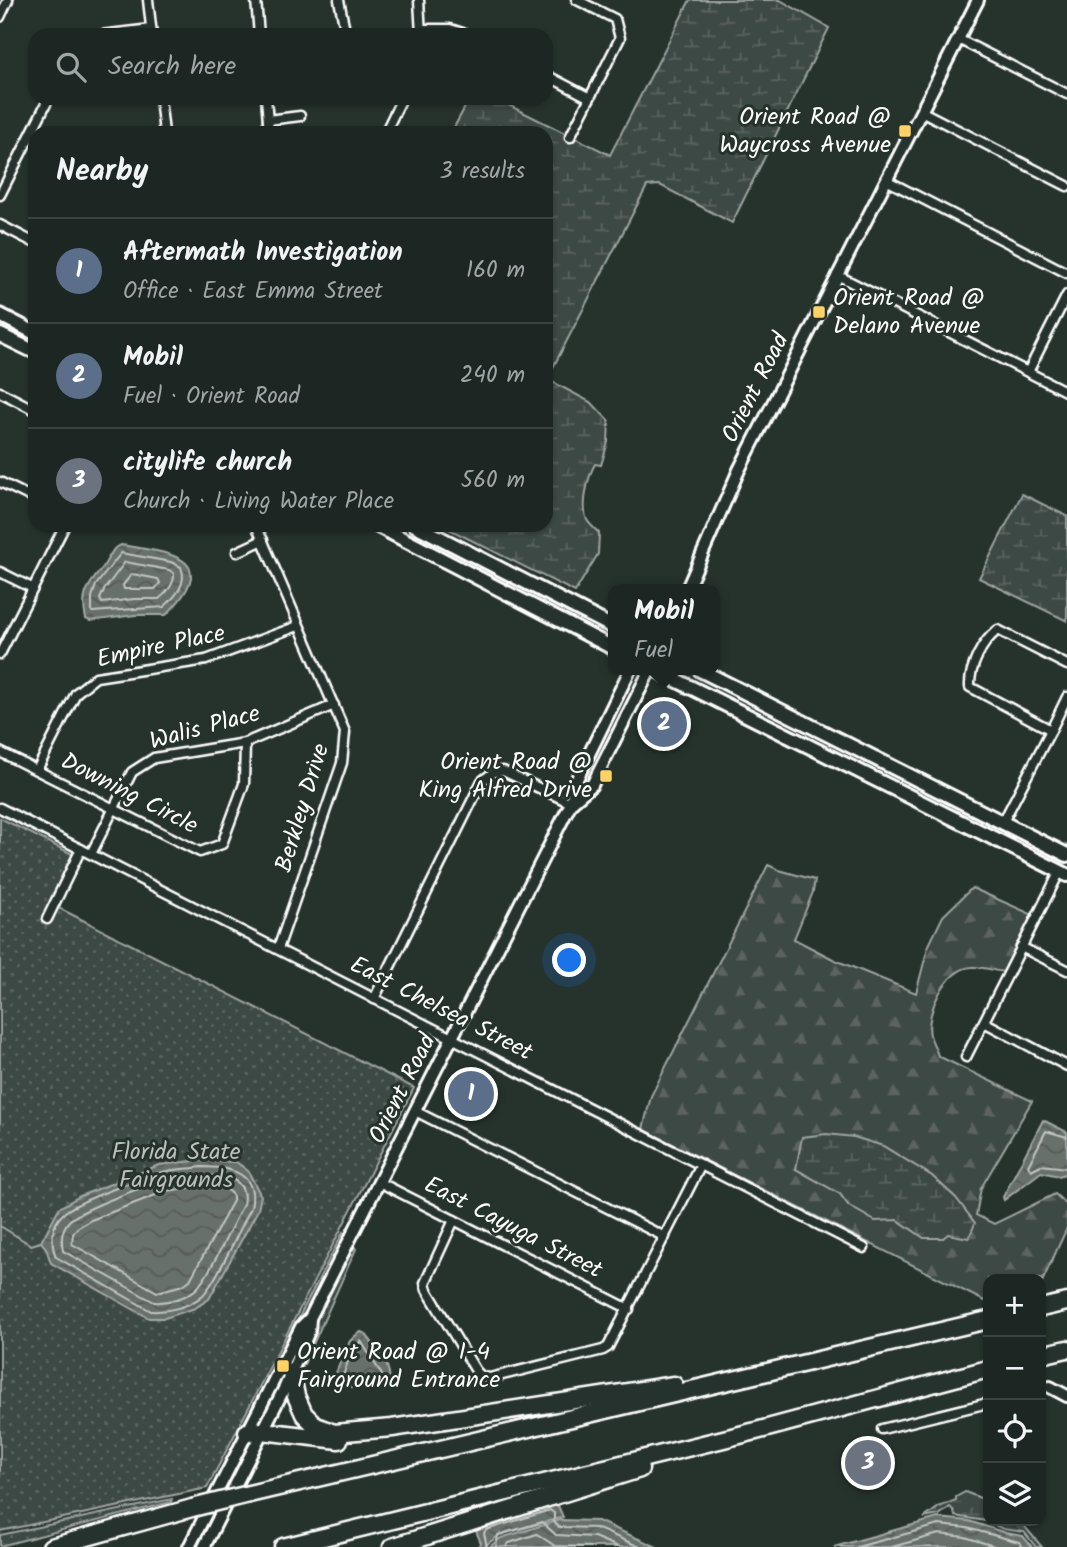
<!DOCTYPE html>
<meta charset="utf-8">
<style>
body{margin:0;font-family:Kalam,sans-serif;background:#252e2a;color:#f1f3f6}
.controls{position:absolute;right:21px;bottom:21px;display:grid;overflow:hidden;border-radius:14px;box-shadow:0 2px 5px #0004}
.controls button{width:63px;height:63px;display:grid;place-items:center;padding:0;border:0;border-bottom:2px solid #3a4340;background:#1c2622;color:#f1f3f6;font:35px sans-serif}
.you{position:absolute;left:570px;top:961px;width:24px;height:24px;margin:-18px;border:5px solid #fff;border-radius:50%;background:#1a73e8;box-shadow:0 0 0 10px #1a73e833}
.badge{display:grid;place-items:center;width:46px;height:46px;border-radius:50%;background:#1a73e8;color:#fff;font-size:23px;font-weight:700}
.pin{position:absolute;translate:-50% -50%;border:4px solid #fff;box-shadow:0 2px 7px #0006}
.popup{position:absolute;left:608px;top:584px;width:112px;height:91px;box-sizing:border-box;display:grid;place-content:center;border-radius:14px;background:#1c2622;filter:drop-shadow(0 2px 5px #0005);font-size:23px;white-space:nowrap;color:#a0a5a5}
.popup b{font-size:26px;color:#f1f3f6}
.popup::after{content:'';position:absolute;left:50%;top:100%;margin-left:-14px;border:14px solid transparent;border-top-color:#1c2622}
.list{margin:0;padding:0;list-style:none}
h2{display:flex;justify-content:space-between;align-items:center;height:91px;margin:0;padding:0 28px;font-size:30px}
h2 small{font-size:23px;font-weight:400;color:#a0a5a5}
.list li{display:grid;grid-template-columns:46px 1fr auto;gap:21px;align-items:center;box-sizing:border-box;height:105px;padding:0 28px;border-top:2px solid #3a4340}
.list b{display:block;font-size:26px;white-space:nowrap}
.list p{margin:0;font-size:23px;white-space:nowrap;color:#a0a5a5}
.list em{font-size:23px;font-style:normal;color:#a0a5a5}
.icon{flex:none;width:38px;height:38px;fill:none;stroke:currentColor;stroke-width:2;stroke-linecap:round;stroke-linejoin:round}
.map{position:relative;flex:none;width:1067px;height:1547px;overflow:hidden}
.search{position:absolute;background:#1c2622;box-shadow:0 2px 5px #0004;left:28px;top:28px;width:525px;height:77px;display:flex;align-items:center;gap:18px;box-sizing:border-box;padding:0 24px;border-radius:21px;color:#a0a5a5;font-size:26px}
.panel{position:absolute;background:#1c2622;box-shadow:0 2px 5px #0004;left:28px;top:126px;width:525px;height:406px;border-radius:21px}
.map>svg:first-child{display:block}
.forest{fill:url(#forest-firs);stroke:#9ea4a2;stroke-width:2;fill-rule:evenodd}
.wetland{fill:url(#wetland-marsh);stroke:#9ea4a2;stroke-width:2}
.park{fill:url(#park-dots);stroke:#9ea4a2;stroke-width:2}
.water{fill:url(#water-waves);stroke:#a4a9a7;stroke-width:2}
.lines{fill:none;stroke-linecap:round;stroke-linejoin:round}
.shore{stroke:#c2c6c4;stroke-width:2}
.stream{stroke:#a4a9a7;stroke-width:2}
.minor-casing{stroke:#fff;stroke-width:13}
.tertiary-casing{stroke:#fff;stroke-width:16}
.primary-casing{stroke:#fff;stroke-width:18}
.motorway-casing{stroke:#fff;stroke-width:21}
.minor{stroke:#26332d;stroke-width:8}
.tertiary{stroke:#26332d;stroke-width:10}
.primary{stroke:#26332d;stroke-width:12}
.motorway{stroke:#26332d;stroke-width:16}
.motorway-bridge-casing{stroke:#fff;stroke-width:21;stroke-linecap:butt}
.motorway-bridge{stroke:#26332d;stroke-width:16}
.poi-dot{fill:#ffd166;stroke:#26332d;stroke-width:2.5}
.labels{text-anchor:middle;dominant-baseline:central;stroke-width:6;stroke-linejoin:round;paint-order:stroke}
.poi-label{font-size:24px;fill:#fff;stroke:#26332d;text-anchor:end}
.street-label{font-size:24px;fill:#fff;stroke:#26332d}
.park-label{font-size:24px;fill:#bbbfbe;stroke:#26332d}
</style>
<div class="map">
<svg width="1067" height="1547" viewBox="0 0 1067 1547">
<defs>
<pattern id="forest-firs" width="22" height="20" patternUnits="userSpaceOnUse" patternTransform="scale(1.75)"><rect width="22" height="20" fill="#3e4944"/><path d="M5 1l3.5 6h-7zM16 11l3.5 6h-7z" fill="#5b6460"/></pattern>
<pattern id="wetland-marsh" width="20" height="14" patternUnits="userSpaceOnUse" patternTransform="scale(1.75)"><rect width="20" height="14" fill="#3e4944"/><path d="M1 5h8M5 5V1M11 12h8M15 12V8" fill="none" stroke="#5b6460"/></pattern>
<pattern id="park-dots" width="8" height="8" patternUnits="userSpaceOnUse" patternTransform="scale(1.75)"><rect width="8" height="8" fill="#3e4944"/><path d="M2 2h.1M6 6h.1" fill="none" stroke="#5b6460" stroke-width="1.8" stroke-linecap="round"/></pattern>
<pattern id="water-waves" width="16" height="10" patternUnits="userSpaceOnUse" patternTransform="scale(1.75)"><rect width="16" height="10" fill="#67706c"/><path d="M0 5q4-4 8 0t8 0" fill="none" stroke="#575a59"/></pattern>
</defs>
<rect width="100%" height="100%" fill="#26332d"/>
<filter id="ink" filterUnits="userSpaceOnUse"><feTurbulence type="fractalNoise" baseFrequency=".0143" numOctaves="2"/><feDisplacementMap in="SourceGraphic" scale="14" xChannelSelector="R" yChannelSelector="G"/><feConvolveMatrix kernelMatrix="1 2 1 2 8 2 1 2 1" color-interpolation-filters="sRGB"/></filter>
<g filter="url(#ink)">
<path class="forest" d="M768,865L779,870L815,880L813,892L794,939L835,960L916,993L928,947L943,916L972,888L1033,915L1004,972C994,971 982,966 972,967C946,968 925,1013 930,1035C932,1042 936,1049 938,1056L1032,1101L981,1188L976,1215L994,1224L1055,1194L1067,1205V1228L1041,1284V1279H988V1300L984,1301L643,1129L651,1096ZM883,1146L932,1176L956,1198L924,1238L898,1220L849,1206L840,1194L796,1169Z"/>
<g class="wetland">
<path d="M690,0H780L829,28L732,223L660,185L647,186L547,379L592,403L609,421L608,442L601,465L595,464C588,476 581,506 587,520C590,525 595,529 599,533L598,554L575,592L441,525H546V133H451L470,98H494L567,134L565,139L571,142L574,137L610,155Z"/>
<polygon points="1022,494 1067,516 1067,621 979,578"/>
<polygon points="826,1134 854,1137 883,1146 932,1176 956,1198 975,1223 969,1238 948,1234 943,1238 924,1238 898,1220 875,1221 849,1206 840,1194 796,1169 802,1137"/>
<polygon points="965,1492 988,1501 988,1521 1020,1521 1042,1547 1036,1547 1024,1532 1003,1529 986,1521 955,1516 954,1511 950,1507 939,1515 924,1518 939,1507 956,1500 956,1497"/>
</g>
<g class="park">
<polygon points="0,818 74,855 49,903 414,1088 207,1488 0,1531"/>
<polygon points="343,1232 348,1238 245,1428 241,1429"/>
<path d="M352,1244L356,1249L296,1382C293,1348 336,1276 352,1244Z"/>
<polygon points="172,1499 171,1502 0,1546 0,1535"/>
</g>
<g class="water">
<path d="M121,545C170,553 224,557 166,615H135L90,621L86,619C80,594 88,586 103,567C107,561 110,554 115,548Z"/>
<polygon points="1043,1120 1067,1132 1067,1173 1059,1176 1041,1172 1004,1200 1003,1197"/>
<polygon points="201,1160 236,1162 248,1171 261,1196 258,1210 209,1299 195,1308 165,1318 149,1318 51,1263 46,1248 41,1242 59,1208 80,1196 159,1165"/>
<path d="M361,1332L366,1334C375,1347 392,1365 389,1381C372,1390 349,1391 333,1379C342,1363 343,1341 361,1332Z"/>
<polygon points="556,1501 563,1517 500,1535 483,1547 477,1547 481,1543 474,1526"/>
<polygon points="938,1518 969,1521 1006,1533 1023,1536 1032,1547 834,1547"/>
<polygon points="560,1520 598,1521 657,1547 489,1547 501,1538"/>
</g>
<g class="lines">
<g class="shore">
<path d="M121,553L171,562L181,567C188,583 175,597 164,607L92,612V597L96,585Z"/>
<path d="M125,562L169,570L174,573C175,583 167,593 159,599H134L102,603L100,599L104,590Z"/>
<polygon points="132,574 158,579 160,583 155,589 124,589 123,585"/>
<polyline points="1067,1137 1046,1131 1028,1166 1031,1170 1041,1165 1067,1168"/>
<path d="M202,1167C229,1167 259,1172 251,1208C240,1228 217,1281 203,1295C190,1307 168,1312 151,1311L56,1257C50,1243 51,1224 64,1213C77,1201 140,1179 159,1173C172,1169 188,1169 202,1167Z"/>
<path d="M202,1176C222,1175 249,1176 243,1205C232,1224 210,1276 196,1289C186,1298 167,1303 154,1302L63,1251C61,1240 61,1230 69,1221C80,1210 148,1184 164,1181C176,1178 190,1177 202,1176Z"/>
<polygon points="203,1186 225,1187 233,1196 233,1201 190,1280 183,1285 157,1292 72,1244 73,1234 77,1228 91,1220 166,1191"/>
<polygon points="361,1341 382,1375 377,1379 347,1380 343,1376 352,1349"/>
<polyline points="487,1547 484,1533 486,1530 550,1510 554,1513 554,1522 559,1527 596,1528 640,1547"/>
<polyline points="496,1547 498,1535 542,1522 556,1535 594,1537 618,1547"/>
<polyline points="506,1547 509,1543 537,1534 555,1546 592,1547"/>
<polyline points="857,1547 939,1525 967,1528 1019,1542 1023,1547"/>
<polyline points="892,1547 939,1534 965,1537 997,1547"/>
</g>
<polyline class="stream" points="0,1226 31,1245 41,1242"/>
<g class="minor-casing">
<g id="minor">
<polyline points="148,0 152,35"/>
<polyline points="256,0 259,35"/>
<polyline points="339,0 346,35"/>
<polyline points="419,0 421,35"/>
<polyline points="0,17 8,0"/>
<polyline points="422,29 450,29 469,35"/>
<polyline points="101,35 151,29"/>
<polyline points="958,39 1067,94"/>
<polyline points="546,75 590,98"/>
<polyline points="160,98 164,133"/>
<polyline points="266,98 269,133"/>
<polyline points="921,111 1067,186"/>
<polyline points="268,120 300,116"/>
<polyline points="385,133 402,98"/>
<polyline points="570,137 620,38 615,19 577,0"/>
<polyline points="886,180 1067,273"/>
<polyline points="0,195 49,98"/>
<polyline points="0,225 35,243"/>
<polyline points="837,275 1067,392"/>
<polyline points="1028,372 1067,295"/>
<polyline points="0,392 35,410"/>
<polyline points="0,482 35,499"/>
<polyline points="256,525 345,732 342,763 278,949"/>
<polyline points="237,552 263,540"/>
<polyline points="0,572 32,588"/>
<polyline points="0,654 65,525"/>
<path d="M1067,665L998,630C982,641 969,668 970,687L1051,730L1067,697"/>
<polyline points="0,752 200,852 222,844 244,784 245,743"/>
<polyline points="37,770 76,693 96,677 206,660 298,626"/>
<polyline points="0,808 864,1248"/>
<polyline points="1003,822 1051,730"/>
<polyline points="91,854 132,772 154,758 245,743 334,705"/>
<polyline points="47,919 81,849"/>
<polyline points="1021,947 1067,970"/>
<polyline points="374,999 482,781 494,772 503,771 571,803"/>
<polyline points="984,1022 1067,1066"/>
<polyline points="966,1057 1060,871"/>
<polyline points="415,1111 665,1237"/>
<polyline points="379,1182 629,1309"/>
<polyline points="454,1220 425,1283 427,1290 476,1371 482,1377 490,1378 603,1350 608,1347 701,1165"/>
<polyline points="882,1429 988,1403"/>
</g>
</g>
<g class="tertiary-casing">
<g id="tertiary">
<polyline points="687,589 739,470 978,0"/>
<polyline points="571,803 592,785 650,670"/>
<polyline points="1050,1387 1067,1396"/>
<polyline points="189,1547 301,1327 310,1318 571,803 576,781 630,670"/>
<polyline points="204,1547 285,1387 309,1331 310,1318"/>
</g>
</g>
<g class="primary-casing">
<g id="primary">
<polyline points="0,315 35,333"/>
<polyline points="0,335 35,352"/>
<polyline points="376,525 613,648"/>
<polyline points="415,525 613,627"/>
<polyline points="656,670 1067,875"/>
<polyline points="700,670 1067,855"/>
</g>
</g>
<g class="motorway-casing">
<g id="motorway">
<polyline points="1041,1308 1067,1302"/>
<polyline points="1041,1355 1067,1349"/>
<polyline points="291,1372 296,1396 304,1414 316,1426 334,1433 392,1428 674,1385"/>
<polyline points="247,1432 262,1431 339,1440"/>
<polyline points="249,1494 988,1320"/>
<polyline points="51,1547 192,1508"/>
<polyline points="283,1547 756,1431 988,1369"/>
<polyline points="392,1547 640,1469"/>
</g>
</g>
<use href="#minor" class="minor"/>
<use href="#tertiary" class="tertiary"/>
<use href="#primary" class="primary"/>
<use href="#motorway" class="motorway"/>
<g class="motorway-bridge-casing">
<polyline id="motorway-bridge" points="192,1508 249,1494"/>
</g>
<use href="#motorway-bridge" class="motorway-bridge"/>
</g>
</g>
<g class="poi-dot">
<rect x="898" y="124" width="14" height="14" rx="3.5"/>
<rect x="812" y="305" width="14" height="14" rx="3.5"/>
<rect x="599" y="769" width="14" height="14" rx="3.5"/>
<rect x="276" y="1359" width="14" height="14" rx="3.5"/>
</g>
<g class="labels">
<g class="poi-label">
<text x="891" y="117">Orient Road @<tspan x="891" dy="28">Waycross Avenue</tspan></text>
<text x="833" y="298" text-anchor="start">Orient Road @<tspan x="833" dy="28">Delano Avenue</tspan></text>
<text x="592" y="762">Orient Road @<tspan x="592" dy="28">King Alfred Drive</tspan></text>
<text x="297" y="1352" text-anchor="start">Orient Road @ I-4<tspan x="297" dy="28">Fairground Entrance</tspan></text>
</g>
<g class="street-label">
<text transform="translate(756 388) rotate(-63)">Orient Road</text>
<text transform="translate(161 647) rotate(-12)">Empire Place</text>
<text transform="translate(205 728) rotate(-15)">Walis Place</text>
<text transform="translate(129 794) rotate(27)">Downing Circle</text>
<text transform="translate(303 808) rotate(-73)">Berkley Drive</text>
<text transform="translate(441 1009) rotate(27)">East Chelsea Street</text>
<text transform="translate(403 1089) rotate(-63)">Orient Road</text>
<text transform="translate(513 1228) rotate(27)">East Cayuga Street</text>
</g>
<g class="park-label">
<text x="176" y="1152">Florida State<tspan x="176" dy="28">Fairgrounds</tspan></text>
</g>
</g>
</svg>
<div class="controls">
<button>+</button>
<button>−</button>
<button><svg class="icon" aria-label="locate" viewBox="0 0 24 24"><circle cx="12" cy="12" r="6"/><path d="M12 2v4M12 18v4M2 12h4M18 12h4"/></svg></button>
<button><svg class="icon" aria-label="layers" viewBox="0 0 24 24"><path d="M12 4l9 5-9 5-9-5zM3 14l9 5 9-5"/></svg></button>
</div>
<div class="you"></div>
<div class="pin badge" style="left:471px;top:1094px;background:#5c6f8a">1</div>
<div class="pin badge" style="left:664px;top:724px;background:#5c6f8a">2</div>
<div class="popup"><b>Mobil</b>Fuel</div>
<div class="pin badge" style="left:868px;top:1463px;background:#6b7280">3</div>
<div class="search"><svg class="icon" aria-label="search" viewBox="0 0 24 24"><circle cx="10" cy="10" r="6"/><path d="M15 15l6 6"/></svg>Search here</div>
<section class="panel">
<h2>Nearby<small>3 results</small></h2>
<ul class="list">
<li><span class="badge" style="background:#5c6f8a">1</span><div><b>Aftermath Investigation</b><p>Office · East Emma Street</p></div><em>160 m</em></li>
<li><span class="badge" style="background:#5c6f8a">2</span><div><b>Mobil</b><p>Fuel · Orient Road</p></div><em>240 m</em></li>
<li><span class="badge" style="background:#6b7280">3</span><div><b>citylife church</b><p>Church · Living Water Place</p></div><em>560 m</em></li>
</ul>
</section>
</div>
